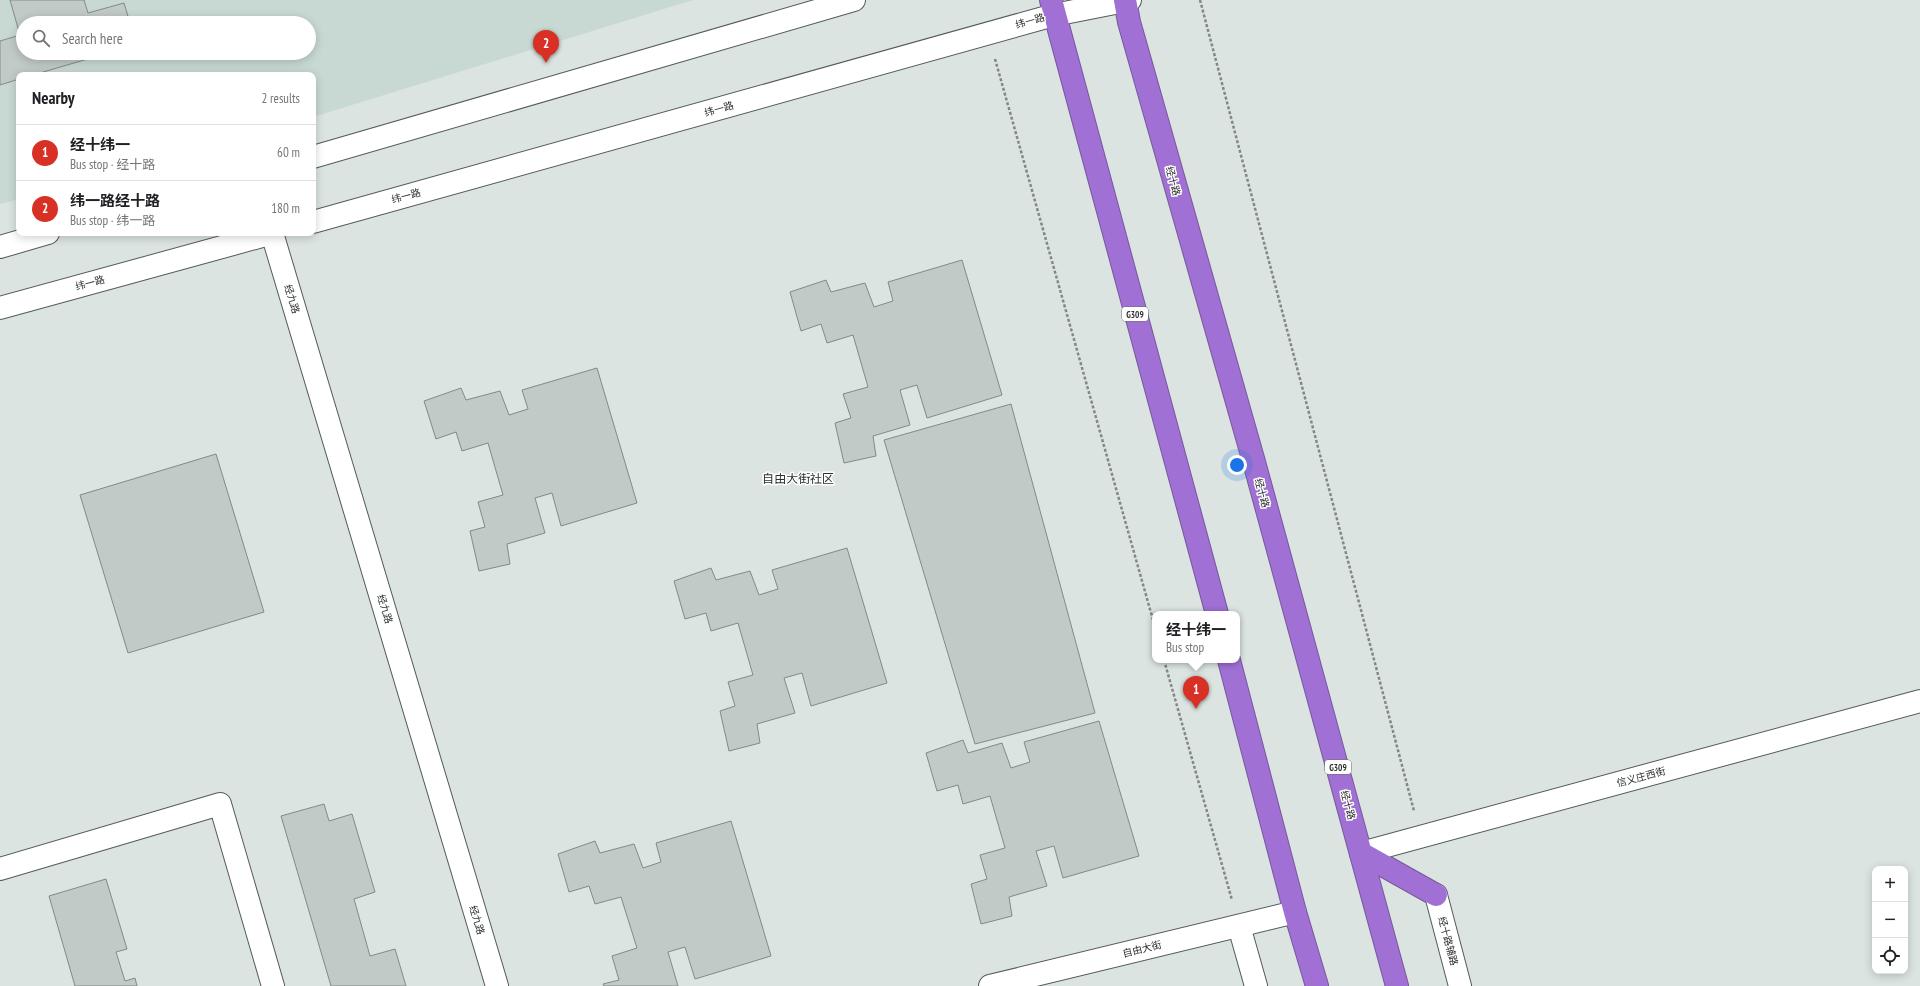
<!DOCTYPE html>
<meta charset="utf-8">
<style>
body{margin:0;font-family:"PT Sans Narrow","Noto Sans SC",sans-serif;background:#f6f6f6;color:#202124}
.controls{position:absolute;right:12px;bottom:12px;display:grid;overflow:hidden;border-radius:8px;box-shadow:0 2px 10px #0003}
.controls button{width:36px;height:36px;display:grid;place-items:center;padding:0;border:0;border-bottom:1px solid #e0e0e0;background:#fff;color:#202124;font:20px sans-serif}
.you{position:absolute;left:1237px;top:465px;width:14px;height:14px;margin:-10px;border:3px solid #fff;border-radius:50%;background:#1a73e8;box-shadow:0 0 0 6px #1a73e833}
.badge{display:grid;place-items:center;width:26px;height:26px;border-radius:50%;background:#d93025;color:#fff;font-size:13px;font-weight:700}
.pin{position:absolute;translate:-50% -33px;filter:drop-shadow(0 1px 2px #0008)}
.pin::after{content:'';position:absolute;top:21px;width:14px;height:12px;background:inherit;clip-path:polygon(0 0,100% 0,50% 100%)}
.popup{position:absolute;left:1152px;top:611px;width:88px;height:52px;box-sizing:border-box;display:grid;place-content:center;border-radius:8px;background:#fff;filter:drop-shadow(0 1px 3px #0005);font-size:13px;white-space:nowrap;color:#757577}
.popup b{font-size:15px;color:#202124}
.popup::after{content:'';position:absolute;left:50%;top:100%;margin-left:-8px;border:8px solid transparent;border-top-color:#fff}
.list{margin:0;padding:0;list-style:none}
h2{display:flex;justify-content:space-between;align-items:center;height:52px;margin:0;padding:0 16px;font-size:17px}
h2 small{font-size:13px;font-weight:400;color:#757577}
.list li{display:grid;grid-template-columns:26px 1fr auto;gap:12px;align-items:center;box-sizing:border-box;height:56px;padding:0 16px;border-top:1px solid #e0e0e0}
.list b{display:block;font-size:15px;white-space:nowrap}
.list p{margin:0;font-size:13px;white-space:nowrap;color:#757577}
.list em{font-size:13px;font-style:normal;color:#757577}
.icon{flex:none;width:22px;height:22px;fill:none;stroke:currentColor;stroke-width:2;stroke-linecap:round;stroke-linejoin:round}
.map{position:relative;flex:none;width:1920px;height:986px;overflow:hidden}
.search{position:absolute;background:#fff;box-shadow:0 2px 10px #0003;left:16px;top:16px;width:300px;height:44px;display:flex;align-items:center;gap:10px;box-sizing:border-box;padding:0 14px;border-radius:22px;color:#757577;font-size:15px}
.panel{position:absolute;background:#fff;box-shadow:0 2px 10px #0003;left:16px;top:72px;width:300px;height:164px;border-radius:8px}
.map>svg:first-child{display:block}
.built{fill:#c8d9d3;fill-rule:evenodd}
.building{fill:#c1cac7;stroke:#828a88}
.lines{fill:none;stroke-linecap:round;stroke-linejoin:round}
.street-casing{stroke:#535b58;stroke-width:24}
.secondary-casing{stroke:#535b58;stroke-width:24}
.highway-casing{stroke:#77599b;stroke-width:24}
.path{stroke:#828886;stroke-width:2.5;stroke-dasharray:3 2;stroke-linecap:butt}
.street{stroke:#fff;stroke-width:22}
.secondary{stroke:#fff;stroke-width:22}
.highway{stroke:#a070d5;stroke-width:22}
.labels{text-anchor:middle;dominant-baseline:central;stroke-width:3;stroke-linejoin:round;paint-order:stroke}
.shield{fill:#fff;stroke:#6b6d6d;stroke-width:1}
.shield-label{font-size:9px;font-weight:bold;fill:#2c2f2e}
.street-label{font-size:10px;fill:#2c2f2e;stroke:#fff}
.quarter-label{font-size:12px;fill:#2c2f2e;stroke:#fff}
</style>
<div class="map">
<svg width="1920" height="986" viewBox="0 0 1920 986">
<rect width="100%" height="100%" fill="#dbe4e1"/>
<path class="built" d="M0,0H693L313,117V75H19V199L0,204ZM23,23H309V53H23Z"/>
<g class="building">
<polygon points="10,0 84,0 88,13 124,3 130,23 23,23 23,53 108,53 33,75 19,75 19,79 0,85 0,41 20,35"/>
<polygon points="962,260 1002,395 927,418 917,385 900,390 910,425 873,436 876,456 844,463 835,423 851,418 843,394 868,387 853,335 827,343 821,324 801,331 790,292 826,280 831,292 865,283 874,307 893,301 888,282"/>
<polygon points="597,368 637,503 561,526 552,493 535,498 545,533 507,544 510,564 479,571 470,531 485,527 478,502 503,495 488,443 462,451 456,432 436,439 424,401 461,388 466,400 500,391 509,415 528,409 522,390"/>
<polygon points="1011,404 1095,713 975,744 884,440"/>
<polygon points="216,454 264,612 128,653 80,495"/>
<polygon points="847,548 887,683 811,706 802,673 784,678 795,713 757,724 760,743 729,751 720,711 735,706 728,682 753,675 738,623 711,631 706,613 685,619 674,581 711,568 716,580 750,571 759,595 778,589 772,570"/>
<polygon points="1099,721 1139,856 1063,878 1054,846 1036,851 1047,886 1009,897 1012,916 981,924 971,884 987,879 980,855 1005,848 990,796 963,804 958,785 937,791 926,753 963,740 968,753 1002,743 1011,768 1030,762 1024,742"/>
<polygon points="324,804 329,821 352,814 375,892 354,899 370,956 395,949 406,986 331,986 281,816"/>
<polygon points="731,821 771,956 695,979 685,947 668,952 678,986 604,986 603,984 619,980 612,956 637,948 621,897 595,904 589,886 569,892 558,854 595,841 600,853 634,844 643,868 661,862 656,843"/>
<polygon points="106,879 127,949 116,952 125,981 135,978 137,986 75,986 49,896"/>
</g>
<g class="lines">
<g class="street-casing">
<g id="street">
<polyline points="272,233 497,986"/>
<polyline points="1361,853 1920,701"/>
<polyline points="0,869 220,804 273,986"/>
<polyline points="990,986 1295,912"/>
</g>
</g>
<g class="secondary-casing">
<g id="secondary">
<polyline points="313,157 854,0"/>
<polyline points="313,222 1054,15 1130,0"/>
<polyline points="0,247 48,233"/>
<polyline points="0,308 273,233"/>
<polyline points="1436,895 1460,986"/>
<polyline points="1239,926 1256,986"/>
</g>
</g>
<g class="highway-casing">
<g id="highway">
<polyline points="1051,0 1217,614"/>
<polyline points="1125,0 1129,22 1254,462 1397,986"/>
<polyline points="1229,660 1295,912 1317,986"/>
<polyline points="1361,853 1436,895"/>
</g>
</g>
<g class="path">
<polyline points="1200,0 1414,811"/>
<polyline points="995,59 1155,627"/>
<polyline points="1164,660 1232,900"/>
</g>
<use href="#street" class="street"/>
<use href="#secondary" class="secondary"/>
<use href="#highway" class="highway"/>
</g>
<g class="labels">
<g class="shield">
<rect x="1122" y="307" width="26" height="14" rx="3"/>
<rect x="1325" y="760" width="26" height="14" rx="3"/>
</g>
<g class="shield-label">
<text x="1135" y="314">G309</text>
<text x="1338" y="767">G309</text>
</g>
<g class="street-label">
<text transform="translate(1030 21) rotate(-16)">纬一路</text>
<text transform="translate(719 109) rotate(-16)">纬一路</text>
<text transform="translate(1173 181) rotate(75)">经十路</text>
<text transform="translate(406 196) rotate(-15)">纬一路</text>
<text transform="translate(90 283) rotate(-15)">纬一路</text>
<text transform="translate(292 299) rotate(73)">经九路</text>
<text transform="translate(1262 493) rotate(75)">经十路</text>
<text transform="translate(385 609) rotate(73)">经九路</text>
<text transform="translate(1641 777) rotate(-15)">信义庄西街</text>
<text transform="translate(1348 805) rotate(75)">经十路</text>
<text transform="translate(477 920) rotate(73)">经九路</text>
<text transform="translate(1448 941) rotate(75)">经十路辅路</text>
<text transform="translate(1142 949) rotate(-14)">自由大街</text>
</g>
<g class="quarter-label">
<text x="798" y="478">自由大街社区</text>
</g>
</g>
</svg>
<div class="controls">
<button>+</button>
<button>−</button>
<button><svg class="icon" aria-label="locate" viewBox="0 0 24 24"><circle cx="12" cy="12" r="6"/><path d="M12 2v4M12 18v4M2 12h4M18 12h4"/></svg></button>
</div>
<div class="you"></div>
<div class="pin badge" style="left:1196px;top:709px">1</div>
<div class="popup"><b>经十纬一</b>Bus stop</div>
<div class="pin badge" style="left:546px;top:63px">2</div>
<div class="search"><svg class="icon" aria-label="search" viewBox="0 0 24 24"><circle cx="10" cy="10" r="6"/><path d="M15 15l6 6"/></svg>Search here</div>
<section class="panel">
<h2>Nearby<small>2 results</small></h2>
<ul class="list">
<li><span class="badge">1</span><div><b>经十纬一</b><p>Bus stop · 经十路</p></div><em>60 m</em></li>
<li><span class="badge">2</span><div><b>纬一路经十路</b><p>Bus stop · 纬一路</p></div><em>180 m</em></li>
</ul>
</section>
</div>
